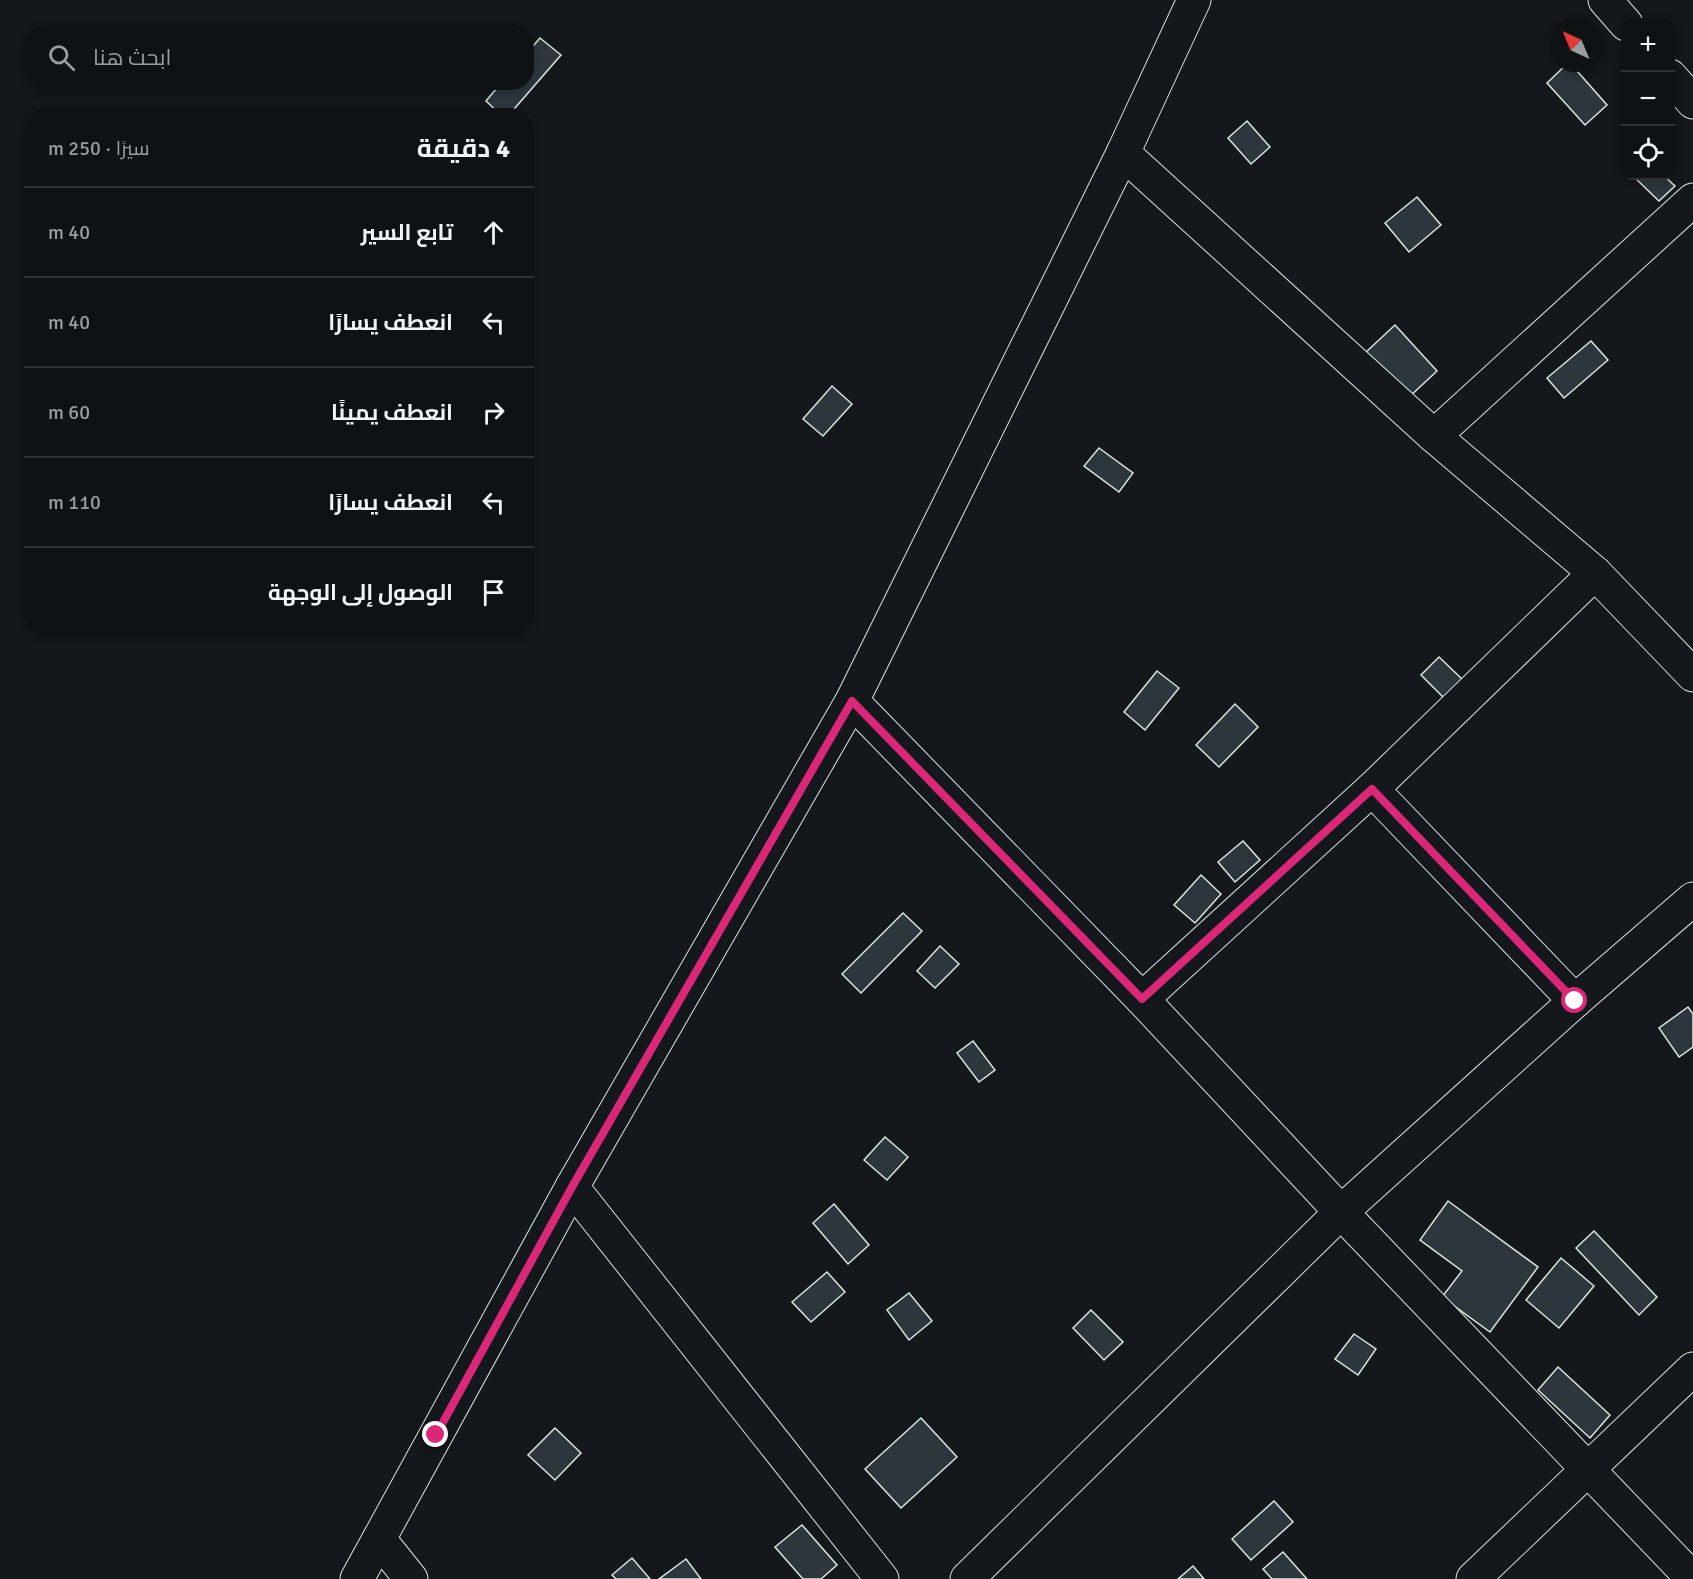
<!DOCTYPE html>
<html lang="ar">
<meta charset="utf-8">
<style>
body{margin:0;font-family:Signika,Cairo,sans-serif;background:#1d2022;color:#f1f3f6;direction:rtl}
.controls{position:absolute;right:18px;top:18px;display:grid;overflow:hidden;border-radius:12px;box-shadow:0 3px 9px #0003}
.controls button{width:54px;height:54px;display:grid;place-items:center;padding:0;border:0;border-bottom:2px solid #2f3234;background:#0f1215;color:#f1f3f6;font:30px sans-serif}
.compass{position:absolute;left:1549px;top:18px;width:54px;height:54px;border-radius:50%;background:#0f1215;box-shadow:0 3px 9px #0003;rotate:316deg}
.stop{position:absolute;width:18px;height:18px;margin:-14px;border:4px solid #db2777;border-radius:50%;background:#fff}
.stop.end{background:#db2777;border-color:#fff;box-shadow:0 2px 6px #0008}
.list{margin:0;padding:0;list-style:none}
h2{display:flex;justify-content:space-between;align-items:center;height:78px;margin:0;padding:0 24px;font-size:26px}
h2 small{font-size:20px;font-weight:400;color:#9b9ea0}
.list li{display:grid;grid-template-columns:39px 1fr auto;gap:18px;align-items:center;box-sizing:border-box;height:90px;padding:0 24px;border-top:2px solid #2f3234}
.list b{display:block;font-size:22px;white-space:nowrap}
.list em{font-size:20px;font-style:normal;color:#9b9ea0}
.icon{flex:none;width:33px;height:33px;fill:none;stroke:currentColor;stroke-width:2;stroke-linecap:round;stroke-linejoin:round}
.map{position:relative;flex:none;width:1693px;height:1579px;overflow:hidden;direction:ltr}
.search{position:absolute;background:#0f1215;box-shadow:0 3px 9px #0003;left:24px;top:24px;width:510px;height:66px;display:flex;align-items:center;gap:15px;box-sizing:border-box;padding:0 21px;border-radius:24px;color:#9b9ea0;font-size:22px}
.panel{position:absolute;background:#0f1215;box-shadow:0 3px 9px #0003;left:24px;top:108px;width:510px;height:528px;border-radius:24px;direction:rtl}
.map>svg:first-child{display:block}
.building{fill:#2c363c;stroke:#d8e6dc;stroke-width:1.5}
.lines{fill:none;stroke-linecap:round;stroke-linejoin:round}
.street-casing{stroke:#d8e6dc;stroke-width:35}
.street{stroke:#14181c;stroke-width:33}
.route{stroke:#db2777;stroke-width:8}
</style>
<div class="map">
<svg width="1693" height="1579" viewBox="0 0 1693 1579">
<rect width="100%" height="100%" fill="#14181c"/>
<g class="building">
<polygon points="540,38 561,55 508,116 502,116 486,101 502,82 526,82 526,54"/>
<polygon points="1568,63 1570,63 1607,105 1585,125 1547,83"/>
<polygon points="1247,121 1270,147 1251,164 1228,138"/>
<polygon points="1633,176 1664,176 1675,186 1659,201"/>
<polygon points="1417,197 1441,225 1409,252 1385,223"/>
<polygon points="1395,325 1437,371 1407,399 1365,353"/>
<polygon points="1591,341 1608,360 1564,398 1547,378"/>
<polygon points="832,386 852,404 823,436 803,419"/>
<polygon points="1099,448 1133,473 1119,492 1084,466"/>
<polygon points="1439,657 1462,679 1444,698 1421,675"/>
<polygon points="1157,671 1179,688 1145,730 1124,712"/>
<polygon points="1235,704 1258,727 1219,767 1196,745"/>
<polygon points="1243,841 1260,860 1235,882 1218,862"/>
<polygon points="1201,875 1221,894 1195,923 1174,905"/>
<polygon points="903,913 922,931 861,993 842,974"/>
<polygon points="940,946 959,964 935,988 917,971"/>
<polygon points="1688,1007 1693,1014 1693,1047 1679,1057 1659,1028"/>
<polygon points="973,1041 995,1070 979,1082 957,1053"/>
<polygon points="885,1137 908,1157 887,1180 864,1160"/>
<polygon points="1448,1201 1538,1267 1490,1332 1442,1297 1462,1271 1420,1240"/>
<polygon points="834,1204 869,1245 848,1264 813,1223"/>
<polygon points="1594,1231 1657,1297 1639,1315 1576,1248"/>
<polygon points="1561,1258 1594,1286 1559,1328 1526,1300"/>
<polygon points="827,1272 845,1292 811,1322 792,1302"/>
<polygon points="909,1293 932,1321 909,1340 887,1310"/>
<polygon points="1091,1310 1123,1342 1104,1360 1073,1328"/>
<polygon points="1354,1334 1376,1349 1358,1375 1335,1359"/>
<polygon points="1558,1367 1610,1415 1590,1438 1538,1390"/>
<polygon points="921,1418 957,1457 901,1508 865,1469"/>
<polygon points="555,1428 581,1453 555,1480 528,1455"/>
<polygon points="1274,1501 1293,1522 1251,1560 1232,1539"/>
<polygon points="802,1525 837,1565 821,1579 803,1579 775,1547"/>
<polygon points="1283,1552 1307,1579 1272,1579 1263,1569"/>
<polygon points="632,1558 650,1579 616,1579 612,1575"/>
<polygon points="686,1559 701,1579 659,1579"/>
<polygon points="1193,1566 1204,1579 1178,1579"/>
</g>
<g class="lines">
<g class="street-casing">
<g id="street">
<polyline points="1605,0 1626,24"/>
<polyline points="1670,76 1693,102"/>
<polyline points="1123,153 1434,436 1595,573 1693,675"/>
<polyline points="1434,436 1693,200"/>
<polyline points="852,701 1142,999 1341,1212 1693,1579"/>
<polyline points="1372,789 1575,1001"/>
<polyline points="1142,999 1372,789 1595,573"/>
<polyline points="572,1187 882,1579"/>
<polyline points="379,1539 411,1579"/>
<polyline points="357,1579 572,1187 852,701 1123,153 1194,0"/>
<polyline points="967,1579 1341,1212 1575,1001 1693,899"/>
<polyline points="1473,1579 1693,1369"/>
</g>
</g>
<use href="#street" class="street"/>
</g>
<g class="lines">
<polyline class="route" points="436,1435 572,1187 852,701 1142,999 1372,789 1575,1001"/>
</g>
</svg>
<div class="controls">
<button>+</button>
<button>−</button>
<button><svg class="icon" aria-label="locate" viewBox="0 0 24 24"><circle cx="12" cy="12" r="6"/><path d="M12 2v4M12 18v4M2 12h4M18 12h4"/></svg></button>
</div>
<svg class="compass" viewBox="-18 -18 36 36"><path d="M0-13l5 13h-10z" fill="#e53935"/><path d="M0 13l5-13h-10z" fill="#9b9ea0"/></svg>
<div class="stop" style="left:1575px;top:1001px"></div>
<div class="stop end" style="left:436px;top:1435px"></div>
<div class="search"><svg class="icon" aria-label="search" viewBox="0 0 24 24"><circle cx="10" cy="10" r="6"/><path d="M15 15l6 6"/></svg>ابحث هنا</div>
<section class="panel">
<h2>4 دقيقة<small>سيرًا · 250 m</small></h2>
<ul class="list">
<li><svg class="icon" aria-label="ahead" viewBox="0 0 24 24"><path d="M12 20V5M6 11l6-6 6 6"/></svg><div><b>تابع السير</b></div><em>40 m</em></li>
<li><svg class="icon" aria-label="left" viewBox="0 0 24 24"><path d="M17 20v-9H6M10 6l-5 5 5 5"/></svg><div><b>انعطف يسارًا</b></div><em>40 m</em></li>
<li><svg class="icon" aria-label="right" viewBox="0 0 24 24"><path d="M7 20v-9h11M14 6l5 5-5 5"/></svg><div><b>انعطف يمينًا</b></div><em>60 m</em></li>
<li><svg class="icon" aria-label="left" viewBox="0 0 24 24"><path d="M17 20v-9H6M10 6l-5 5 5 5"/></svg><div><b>انعطف يسارًا</b></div><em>110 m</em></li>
<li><svg class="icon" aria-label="arrive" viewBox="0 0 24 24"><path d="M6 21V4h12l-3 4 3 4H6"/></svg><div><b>الوصول إلى الوجهة</b></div></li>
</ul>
</section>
</div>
